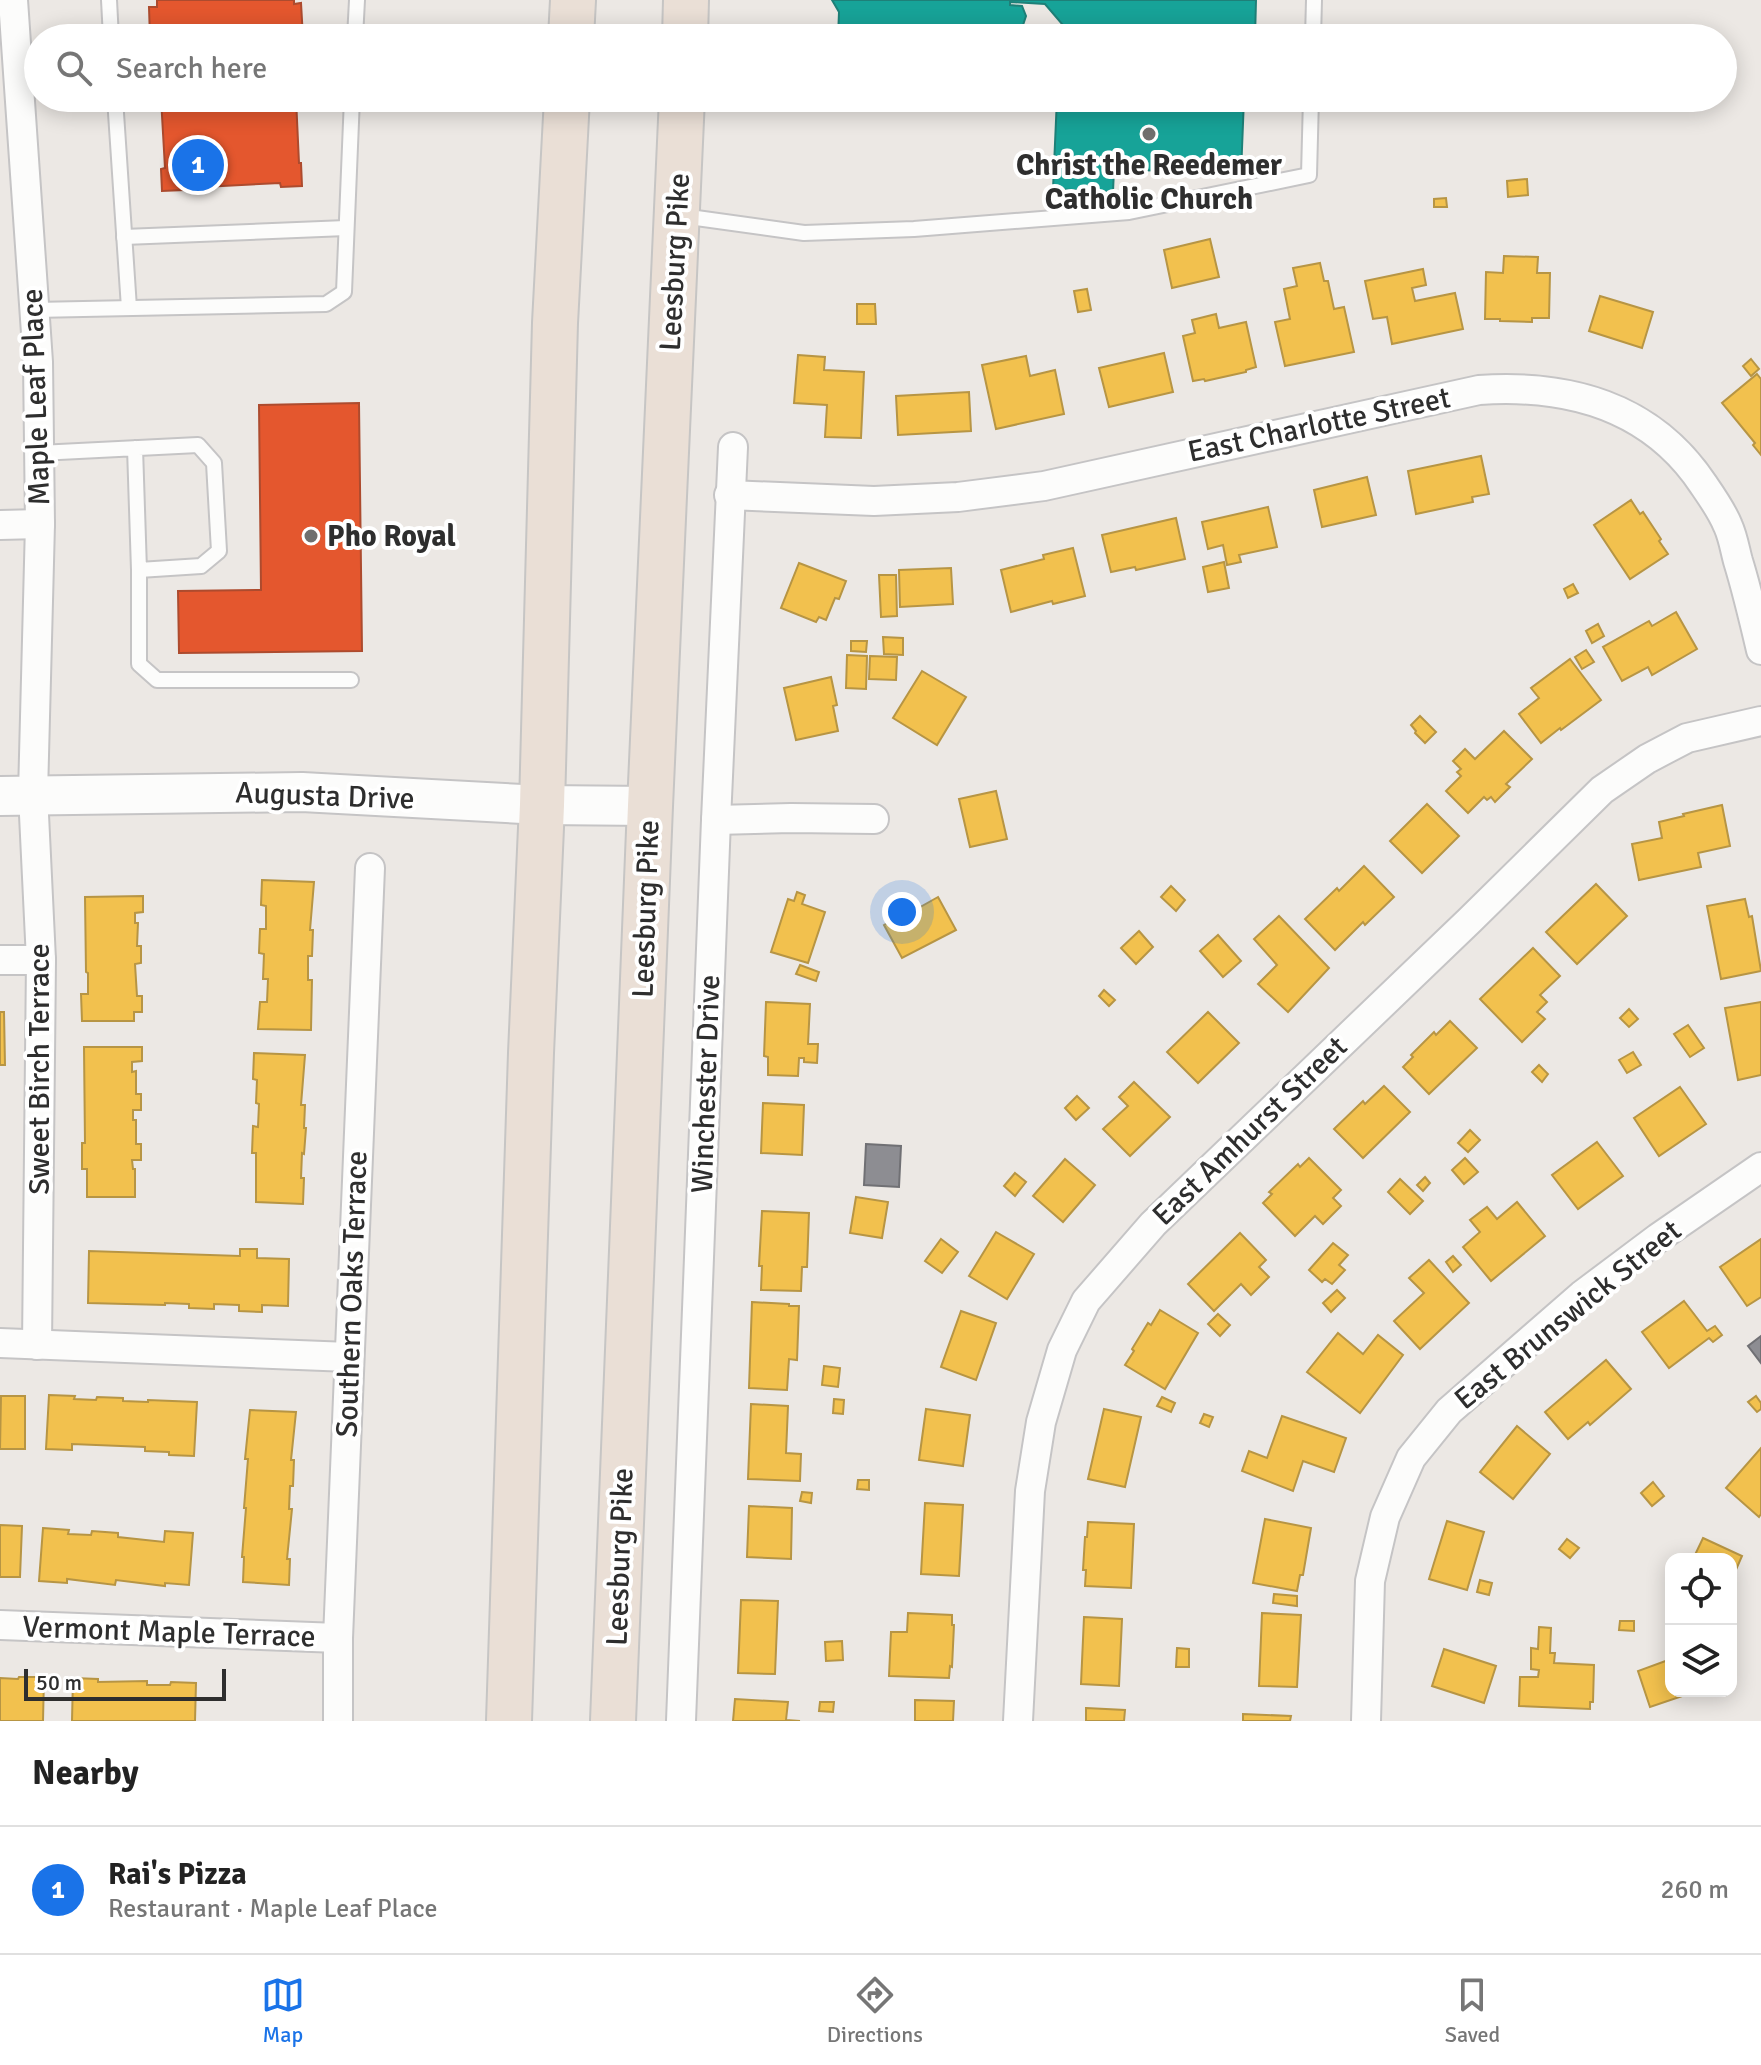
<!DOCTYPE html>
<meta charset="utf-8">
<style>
body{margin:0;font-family:Signika,sans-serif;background:#f6f6f6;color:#222}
.controls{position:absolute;right:24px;bottom:24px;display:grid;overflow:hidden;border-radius:16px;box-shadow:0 4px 20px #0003}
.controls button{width:72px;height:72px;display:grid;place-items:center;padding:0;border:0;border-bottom:2px solid #e0e0e0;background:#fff;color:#222;font:40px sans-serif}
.scale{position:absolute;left:24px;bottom:20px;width:202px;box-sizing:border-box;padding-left:8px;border:4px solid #2e2e2e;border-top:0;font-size:22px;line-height:28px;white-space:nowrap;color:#2e2e2e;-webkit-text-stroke:6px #fff;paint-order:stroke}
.you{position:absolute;left:902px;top:912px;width:28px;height:28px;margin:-20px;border:6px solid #fff;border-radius:50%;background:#1a73e8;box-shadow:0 0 0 12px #1a73e833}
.badge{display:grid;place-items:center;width:52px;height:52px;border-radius:50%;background:#1a73e8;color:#fff;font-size:26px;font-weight:700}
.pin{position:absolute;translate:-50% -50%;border:4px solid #fff;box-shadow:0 2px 8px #0006}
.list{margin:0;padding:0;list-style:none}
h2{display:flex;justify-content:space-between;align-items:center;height:104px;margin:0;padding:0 32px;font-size:34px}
h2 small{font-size:26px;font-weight:400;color:#767676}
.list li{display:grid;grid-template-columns:52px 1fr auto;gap:24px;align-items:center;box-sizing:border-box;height:128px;padding:0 32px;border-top:2px solid #e0e0e0}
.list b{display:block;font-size:30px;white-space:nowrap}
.list p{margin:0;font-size:26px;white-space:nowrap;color:#767676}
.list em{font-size:26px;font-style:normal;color:#767676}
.icon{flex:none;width:44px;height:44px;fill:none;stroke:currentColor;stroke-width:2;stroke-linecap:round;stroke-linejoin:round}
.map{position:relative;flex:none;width:1761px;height:1721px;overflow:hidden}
.search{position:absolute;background:#fff;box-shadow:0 4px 20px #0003;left:24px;right:24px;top:24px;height:88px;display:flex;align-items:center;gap:20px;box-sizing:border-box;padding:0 28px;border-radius:44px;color:#767676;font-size:30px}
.sheet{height:232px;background:#fff}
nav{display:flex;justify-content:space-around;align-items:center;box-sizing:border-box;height:112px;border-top:2px solid #e0e0e0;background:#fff;font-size:22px;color:#767676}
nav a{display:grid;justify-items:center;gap:4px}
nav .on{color:#1a73e8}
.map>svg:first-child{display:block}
.homes{fill:#f2c14e;stroke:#b79544;stroke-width:2}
.shops{fill:#e4572e;stroke:#ad4b2e;stroke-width:2}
.public{fill:#17a398;stroke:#1e8078;stroke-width:2}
.industry{fill:#8d8d92;stroke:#707074;stroke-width:2}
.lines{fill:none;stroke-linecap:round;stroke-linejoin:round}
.lane-casing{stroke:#c5c4c5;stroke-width:18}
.street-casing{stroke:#c5c4c5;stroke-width:32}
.secondary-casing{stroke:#c5c4c5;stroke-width:42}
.highway-casing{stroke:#c6c5c4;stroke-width:48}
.lane{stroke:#fcfcfb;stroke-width:14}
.street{stroke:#fcfcfb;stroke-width:28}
.secondary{stroke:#fcfcfb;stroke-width:38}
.highway{stroke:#eadfd6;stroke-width:44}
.poi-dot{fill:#706f6e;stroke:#fff;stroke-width:3}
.labels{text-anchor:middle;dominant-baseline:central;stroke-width:8;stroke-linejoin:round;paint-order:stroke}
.poi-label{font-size:30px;font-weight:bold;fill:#2e2e2e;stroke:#fff}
.street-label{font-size:30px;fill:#2e2e2e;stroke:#fff}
</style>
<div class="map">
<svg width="1761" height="1721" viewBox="0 0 1761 1721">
<rect width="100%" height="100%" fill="#ece8e4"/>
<g class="homes">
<polygon points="1527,179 1528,195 1508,197 1507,181"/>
<polygon points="1446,198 1447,207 1434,207 1434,199"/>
<polygon points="1210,239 1219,277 1172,288 1164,250"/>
<polygon points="1504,256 1538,257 1537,273 1550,273 1549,318 1532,318 1532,322 1500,321 1500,319 1485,319 1486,272 1503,273"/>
<polygon points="1320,263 1324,281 1328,281 1334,309 1344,307 1354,352 1285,366 1275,322 1290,319 1284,289 1297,286 1293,268"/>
<polygon points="1423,269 1426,285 1412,288 1415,301 1455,293 1463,329 1392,344 1387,317 1373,319 1365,281"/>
<polygon points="1087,289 1091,310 1078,312 1074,291"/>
<polygon points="1600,296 1653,312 1642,348 1589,331"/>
<polygon points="857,304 875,304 876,324 857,324"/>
<polygon points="1216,314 1219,328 1246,322 1256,367 1246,370 1246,372 1205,381 1204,379 1193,381 1183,336 1195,333 1192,320"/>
<polygon points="1164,353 1173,392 1109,407 1099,368"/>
<polygon points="798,355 825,357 824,370 864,372 861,438 825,437 827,405 794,403"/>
<polygon points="1026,356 1030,376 1055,370 1064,414 996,429 982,365"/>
<polygon points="1751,359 1759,369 1751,376 1743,366"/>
<polygon points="1757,374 1761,379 1761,455 1753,445 1755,443 1722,403"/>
<polygon points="969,392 971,431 898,435 896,396"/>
<polygon points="1481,456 1489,494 1472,497 1473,502 1416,514 1408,471"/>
<polygon points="1367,477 1376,515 1322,527 1314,490"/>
<polygon points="1631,500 1640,514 1643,512 1661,539 1659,541 1668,554 1630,579 1594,525"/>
<polygon points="1268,507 1277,547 1239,555 1241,562 1227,565 1223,545 1208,549 1202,522"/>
<polygon points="1176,518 1185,559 1136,570 1135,567 1111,572 1102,535"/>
<polygon points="1073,548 1085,596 1053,604 1052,601 1011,612 1001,570 1044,559 1043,555"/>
<polygon points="1224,562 1229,588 1208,592 1203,567"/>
<polygon points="799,563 846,581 839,599 835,598 826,620 819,617 816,622 781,608"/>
<polygon points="951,568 953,604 900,607 899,570"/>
<polygon points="879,575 896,575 897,616 881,617"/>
<polygon points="1573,584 1578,593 1568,598 1564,589"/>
<polygon points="1676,612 1697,649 1652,675 1648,667 1622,681 1603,647 1649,621 1652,626"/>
<polygon points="1598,624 1604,636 1592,643 1586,631"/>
<polygon points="883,637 903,638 903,655 884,654"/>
<polygon points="851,641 867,641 866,652 851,651"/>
<polygon points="1586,650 1594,662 1582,669 1575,657"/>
<polygon points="847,655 867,656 866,689 846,688"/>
<polygon points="870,656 897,657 896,680 869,679"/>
<polygon points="1570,659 1601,700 1561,730 1560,728 1541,743 1519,714 1539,698 1531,688"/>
<polygon points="922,671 966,697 937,745 893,718"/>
<polygon points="831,677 837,705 833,706 838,731 796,740 784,688"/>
<polygon points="1420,716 1436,732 1425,743 1415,733 1416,731 1411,725"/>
<polygon points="1504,731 1532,759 1506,784 1510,787 1495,802 1491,797 1487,800 1484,797 1468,813 1446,791 1461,776 1457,772 1461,769 1453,761 1465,749 1475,759"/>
<polygon points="996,791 1007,839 970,847 959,799"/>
<polygon points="1427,804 1459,836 1422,873 1390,841"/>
<polygon points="1722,805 1730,846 1698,853 1701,867 1639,880 1632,844 1662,838 1659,822 1684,816 1683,814"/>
<polygon points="1364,866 1394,897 1365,925 1363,922 1335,950 1305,919 1337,888 1339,891"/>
<polygon points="262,880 314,882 310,930 313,930 312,956 308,956 308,980 312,980 311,1030 258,1029 260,1002 267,1002 268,979 263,979 264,954 259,953 260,929 266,929 266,906 261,905"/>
<polygon points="1596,884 1627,916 1577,964 1546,932"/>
<polygon points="1171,886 1185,900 1176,911 1161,897"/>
<polygon points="797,892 805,895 802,904 825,912 808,963 771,952 788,899 794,901"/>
<polygon points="143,896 143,912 135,913 135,923 138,923 137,946 141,946 141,963 135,964 137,996 142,996 142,1012 134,1012 134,1021 82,1021 81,994 88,994 88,973 86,972 85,897"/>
<polygon points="938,897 956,930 902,958 884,925 904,913 906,915"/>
<polygon points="1745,899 1749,917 1752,916 1761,971 1721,979 1707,906"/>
<polygon points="1279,916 1329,968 1288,1012 1258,984 1277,965 1254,939"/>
<polygon points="1139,931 1153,947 1136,964 1121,948"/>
<polygon points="1218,935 1241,961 1223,977 1200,951"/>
<polygon points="1533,948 1560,976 1540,995 1547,1002 1537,1012 1545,1019 1522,1042 1480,999"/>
<polygon points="800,965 819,972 816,981 796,974"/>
<polygon points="1104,990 1115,1000 1109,1006 1099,996"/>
<polygon points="766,1002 810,1004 808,1044 818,1044 817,1063 804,1062 804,1058 799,1058 798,1076 768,1075 768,1057 764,1056"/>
<polygon points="1761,1002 1761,1075 1738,1080 1725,1008"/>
<polygon points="1629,1009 1638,1019 1629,1027 1620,1018"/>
<polygon points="0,1012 4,1012 5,1065 0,1065"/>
<polygon points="1208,1012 1239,1043 1198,1083 1167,1052"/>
<polygon points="1450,1021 1477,1048 1429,1094 1403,1067 1413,1057 1411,1055 1434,1032 1436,1035"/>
<polygon points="1688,1025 1704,1048 1690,1057 1674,1034"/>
<polygon points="84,1047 142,1047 142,1061 132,1062 132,1072 136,1071 136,1094 141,1094 141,1110 133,1110 133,1120 136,1120 136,1144 141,1144 141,1160 132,1160 133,1169 135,1169 135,1197 87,1197 87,1169 82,1169 82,1143 85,1143"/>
<polygon points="1633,1052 1641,1065 1627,1073 1619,1060"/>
<polygon points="254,1053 305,1055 301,1105 305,1105 304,1128 306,1128 304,1154 302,1153 301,1178 304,1178 303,1204 256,1202 256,1153 252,1153 253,1126 258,1127 259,1104 256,1103 257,1080 253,1079"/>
<polygon points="1539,1065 1548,1074 1542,1082 1532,1072"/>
<polygon points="1134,1082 1170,1117 1130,1156 1103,1129 1128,1106 1119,1097"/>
<polygon points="1384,1086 1410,1112 1363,1158 1334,1129 1363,1101 1365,1104"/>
<polygon points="1680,1087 1706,1124 1659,1156 1634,1118"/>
<polygon points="1077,1096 1089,1108 1076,1120 1065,1108"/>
<polygon points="763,1103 804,1105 802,1155 761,1153"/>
<polygon points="1470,1130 1480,1140 1468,1152 1458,1143"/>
<polygon points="1597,1142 1623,1176 1578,1209 1552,1175"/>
<polygon points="1309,1158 1341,1190 1333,1198 1341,1206 1323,1224 1315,1216 1295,1236 1263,1203 1272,1194 1269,1192 1298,1164 1300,1167"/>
<polygon points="1465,1158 1478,1172 1464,1184 1452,1170"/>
<polygon points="1065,1159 1095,1185 1063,1222 1033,1196"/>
<polygon points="1015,1173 1026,1182 1015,1196 1004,1186"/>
<polygon points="1425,1177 1430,1183 1423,1191 1417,1185"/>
<polygon points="1400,1179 1423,1201 1410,1214 1388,1192"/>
<polygon points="856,1197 888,1202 882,1238 850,1233"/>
<polygon points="1517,1202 1545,1236 1491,1281 1463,1247 1480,1232 1470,1220 1487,1207 1497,1219"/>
<polygon points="762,1211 809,1213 807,1267 802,1267 801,1291 761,1290 762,1266 759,1266"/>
<polygon points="996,1232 1034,1254 1007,1299 969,1276"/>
<polygon points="1240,1233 1266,1260 1259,1267 1269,1277 1251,1295 1241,1284 1214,1311 1188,1284"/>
<polygon points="941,1239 958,1252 942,1273 925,1261"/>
<polygon points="1761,1239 1761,1297 1747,1306 1720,1267"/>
<polygon points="1333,1243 1348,1255 1339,1265 1345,1270 1332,1284 1325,1279 1322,1282 1309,1270"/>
<polygon points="240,1249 257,1249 257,1258 289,1259 288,1306 262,1305 262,1312 239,1311 239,1305 214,1304 214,1309 189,1308 189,1304 165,1303 165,1305 88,1303 89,1251 240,1256"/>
<polygon points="1453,1256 1461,1265 1453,1272 1446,1262"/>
<polygon points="1429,1260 1469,1303 1420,1349 1394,1321 1424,1293 1409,1278"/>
<polygon points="1337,1290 1345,1298 1331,1312 1323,1303"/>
<polygon points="1684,1301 1707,1331 1715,1326 1722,1335 1713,1342 1709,1338 1669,1368 1642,1332"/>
<polygon points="752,1302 789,1304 789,1306 799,1306 797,1360 789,1359 787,1390 749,1388"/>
<polygon points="1160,1310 1198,1333 1165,1389 1125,1365 1134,1351 1132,1349 1148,1323 1151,1325"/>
<polygon points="961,1311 996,1323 976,1380 941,1367"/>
<polygon points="1218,1314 1230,1325 1220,1336 1208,1324"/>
<polygon points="1338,1333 1363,1354 1378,1335 1403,1355 1360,1413 1307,1372"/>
<polygon points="1606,1360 1631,1389 1590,1425 1588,1422 1568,1439 1545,1412"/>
<polygon points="824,1366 840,1368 838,1387 822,1385"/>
<polygon points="49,1395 75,1396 74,1399 96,1400 97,1397 123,1398 123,1401 148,1402 148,1400 197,1402 194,1456 169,1455 169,1452 145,1451 145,1447 72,1444 72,1450 46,1449"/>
<polygon points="1,1396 25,1396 25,1449 0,1449"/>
<polygon points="1756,1396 1761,1403 1761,1409 1757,1412 1748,1402"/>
<polygon points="1162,1397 1175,1403 1171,1412 1157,1406"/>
<polygon points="834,1399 844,1400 843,1414 833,1413"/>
<polygon points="751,1404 788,1406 786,1453 801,1454 800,1481 748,1479"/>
<polygon points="926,1409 970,1415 963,1466 919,1460"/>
<polygon points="1104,1409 1141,1417 1125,1487 1088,1479"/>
<polygon points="250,1410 296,1412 291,1460 294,1460 293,1486 290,1486 289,1509 292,1509 287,1559 290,1559 289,1585 243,1582 244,1557 242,1557 246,1508 244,1508 248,1459 245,1459"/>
<polygon points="1204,1414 1213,1417 1209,1427 1200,1423"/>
<polygon points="1282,1416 1346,1438 1334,1472 1303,1461 1293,1491 1242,1471 1249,1451 1267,1458"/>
<polygon points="1517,1426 1550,1454 1513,1499 1480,1472"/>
<polygon points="1761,1448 1761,1514 1759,1517 1726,1488"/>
<polygon points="858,1480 869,1480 869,1490 857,1489"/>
<polygon points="1653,1482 1664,1496 1652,1506 1641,1493"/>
<polygon points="802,1492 812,1493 811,1503 800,1501"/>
<polygon points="925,1503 963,1505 959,1576 921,1574"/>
<polygon points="749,1506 792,1508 791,1559 747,1557"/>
<polygon points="1265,1519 1311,1528 1303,1575 1300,1575 1297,1591 1253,1583"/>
<polygon points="1447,1521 1484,1532 1467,1590 1429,1579"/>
<polygon points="1088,1522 1134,1524 1131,1588 1085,1586 1086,1570 1083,1570 1085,1537 1087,1537"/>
<polygon points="0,1525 22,1526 20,1577 0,1577"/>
<polygon points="43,1528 69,1530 68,1534 91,1535 92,1531 118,1533 118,1537 164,1542 165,1531 193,1533 189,1585 165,1583 165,1586 116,1580 115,1585 67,1579 67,1583 39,1581"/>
<polygon points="1703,1538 1742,1556 1731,1581 1731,1559 1693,1559"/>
<polygon points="1567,1539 1579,1548 1570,1558 1559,1549"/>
<polygon points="1480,1580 1492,1583 1489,1595 1477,1592"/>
<polygon points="1274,1594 1297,1596 1297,1606 1273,1603"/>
<polygon points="741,1600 778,1601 775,1674 738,1673"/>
<polygon points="908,1613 952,1615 952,1625 954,1625 952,1667 950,1666 949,1678 889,1676 891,1632 907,1632"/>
<polygon points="1262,1613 1301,1615 1297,1687 1259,1686"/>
<polygon points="1084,1617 1122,1619 1119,1686 1081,1684"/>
<polygon points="1620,1621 1634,1621 1634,1631 1619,1630"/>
<polygon points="1539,1627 1551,1628 1550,1653 1555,1653 1554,1663 1594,1665 1593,1702 1590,1702 1590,1709 1519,1706 1520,1677 1538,1677 1539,1670 1531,1669 1531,1648 1538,1649"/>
<polygon points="842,1641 843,1660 826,1661 825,1642"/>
<polygon points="1177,1648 1189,1649 1189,1667 1176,1667"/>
<polygon points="1444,1649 1496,1666 1484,1703 1432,1686"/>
<polygon points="1671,1659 1671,1691 1697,1691 1650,1707 1638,1671"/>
<polygon points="19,1677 44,1677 43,1721 0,1721 0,1678 18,1679"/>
<polygon points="73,1678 98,1679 98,1682 147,1681 147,1685 170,1685 171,1682 196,1683 195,1721 72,1721"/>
<polygon points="735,1699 788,1702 786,1720 800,1721 733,1721"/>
<polygon points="915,1700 954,1701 953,1721 915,1721"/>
<polygon points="820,1702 834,1702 833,1712 819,1711"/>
<polygon points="1086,1708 1125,1710 1124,1721 1086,1721"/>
<polygon points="1243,1714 1291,1716 1290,1721 1243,1721"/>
</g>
<g class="shops">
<polygon points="157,0 294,0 294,4 301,3 303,38 150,38 149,7 157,7"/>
<polygon points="161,98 296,98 299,163 301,163 302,186 281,187 280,183 184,188 184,190 162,191 161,169 165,168"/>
<polygon points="359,403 362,651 179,653 178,591 261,590 259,405"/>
</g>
<g class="public">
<polygon points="832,0 1256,0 1255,38 1074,38 1045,4 1010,2 1010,5 1022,6 1026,16 1023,25 1015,29 1015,38 838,38 839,12"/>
<polygon points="1057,98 1244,98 1241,174 1114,169 1113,192 1053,189"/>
</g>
<g class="industry">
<polygon points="866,1144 901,1146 899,1187 864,1185"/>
<polygon points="1761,1336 1761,1363 1748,1346"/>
</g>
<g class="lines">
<g class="lane-casing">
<g id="lane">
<polyline points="109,0 111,38"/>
<polyline points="355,38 357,0"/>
<polyline points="1313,38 1314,0"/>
<polyline points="115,98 129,308"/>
<polyline points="682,216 804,233 914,229 1129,212 1309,175 1311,98"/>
<polyline points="124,237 346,228"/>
<polyline points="34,310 326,304 344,292 352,98"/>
<polyline points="39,453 198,445 214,463 219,551 201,566 139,570 135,448"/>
<polyline points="139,570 139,664 157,680 351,680"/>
</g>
</g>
<g class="street-casing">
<g id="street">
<polyline points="13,0 38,362 40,524 33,794 41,960 37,1345"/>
<path d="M729,495L874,501L958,497L1044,486L1479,390C1568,384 1651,406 1703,484C1712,497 1722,511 1728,526C1733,537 1735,550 1738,561C1747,590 1754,620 1761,650"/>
<polyline points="0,525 40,524"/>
<polyline points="716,820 791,818 874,819"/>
<polyline points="0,960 41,960"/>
<polyline points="0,1343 349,1357"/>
<polyline points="0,1625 338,1638"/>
<polyline points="338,1721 338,1638 370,868"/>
<polyline points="681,1721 716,820 733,447"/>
<polyline points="1018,1721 1030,1491 1041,1422 1062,1350 1086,1301 1153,1224 1470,920 1602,790 1647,759 1687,738 1761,721"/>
<polyline points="1366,1721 1370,1581 1385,1517 1411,1458 1449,1411 1582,1295 1658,1238 1761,1167"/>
</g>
</g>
<g class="secondary-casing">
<polyline id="secondary" points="0,796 302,792 542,805 650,806"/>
</g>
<g class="highway-casing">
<g id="highway">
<polyline points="571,38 573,0"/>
<polyline points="685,38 686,0"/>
<polyline points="509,1721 531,1053 542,805 555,323 567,98"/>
<polyline points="613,1721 650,806 682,98"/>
</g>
</g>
<use href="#lane" class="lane"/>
<use href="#street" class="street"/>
<use href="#secondary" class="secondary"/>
<use href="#highway" class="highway"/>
</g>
<g class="poi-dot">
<circle cx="1149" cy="134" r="8"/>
<circle cx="311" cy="536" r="8"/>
</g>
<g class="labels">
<g class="poi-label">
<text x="1149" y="165">Christ the Reedemer<tspan x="1149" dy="34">Catholic Church</tspan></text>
<text x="327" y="536" text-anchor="start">Pho Royal</text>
</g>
<g class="street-label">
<text transform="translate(675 262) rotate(-87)">Leesburg Pike</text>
<text transform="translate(36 397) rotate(-92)">Maple Leaf Place</text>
<text transform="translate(1319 425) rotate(-12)">East Charlotte Street</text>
<text transform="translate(325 796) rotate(2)">Augusta Drive</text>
<text transform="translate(646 909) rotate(-88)">Leesburg Pike</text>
<text transform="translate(39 1069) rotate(-90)">Sweet Birch Terrace</text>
<text transform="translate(706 1084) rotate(-88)">Winchester Drive</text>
<text transform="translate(1250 1131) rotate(-44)">East Amhurst Street</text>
<text transform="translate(352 1294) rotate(-88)">Southern Oaks Terrace</text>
<text transform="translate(1568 1315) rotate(-39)">East Brunswick Street</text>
<text transform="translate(620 1557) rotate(-88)">Leesburg Pike</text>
<text transform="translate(169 1632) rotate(2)">Vermont Maple Terrace</text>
</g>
</g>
</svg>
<div class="controls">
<button><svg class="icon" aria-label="locate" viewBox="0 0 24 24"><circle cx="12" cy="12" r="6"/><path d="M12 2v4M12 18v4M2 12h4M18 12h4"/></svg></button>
<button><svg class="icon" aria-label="layers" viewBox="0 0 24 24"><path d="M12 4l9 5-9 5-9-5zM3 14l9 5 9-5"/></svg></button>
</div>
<div class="scale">50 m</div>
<div class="you"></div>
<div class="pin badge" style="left:198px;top:165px">1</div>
<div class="search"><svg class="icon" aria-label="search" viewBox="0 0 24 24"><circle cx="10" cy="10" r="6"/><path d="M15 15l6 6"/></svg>Search here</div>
</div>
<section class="sheet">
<h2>Nearby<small></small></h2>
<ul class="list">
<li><span class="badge">1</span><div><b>Rai's Pizza</b><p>Restaurant · Maple Leaf Place</p></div><em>260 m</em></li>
</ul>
</section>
<nav>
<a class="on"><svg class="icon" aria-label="map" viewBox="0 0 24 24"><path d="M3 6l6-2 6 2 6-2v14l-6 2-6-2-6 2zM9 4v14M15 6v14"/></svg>Map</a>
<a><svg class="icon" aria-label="directions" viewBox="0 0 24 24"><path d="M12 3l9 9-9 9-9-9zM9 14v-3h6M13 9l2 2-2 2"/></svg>Directions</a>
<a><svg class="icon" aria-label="saved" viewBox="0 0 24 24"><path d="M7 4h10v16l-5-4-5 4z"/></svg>Saved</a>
</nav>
